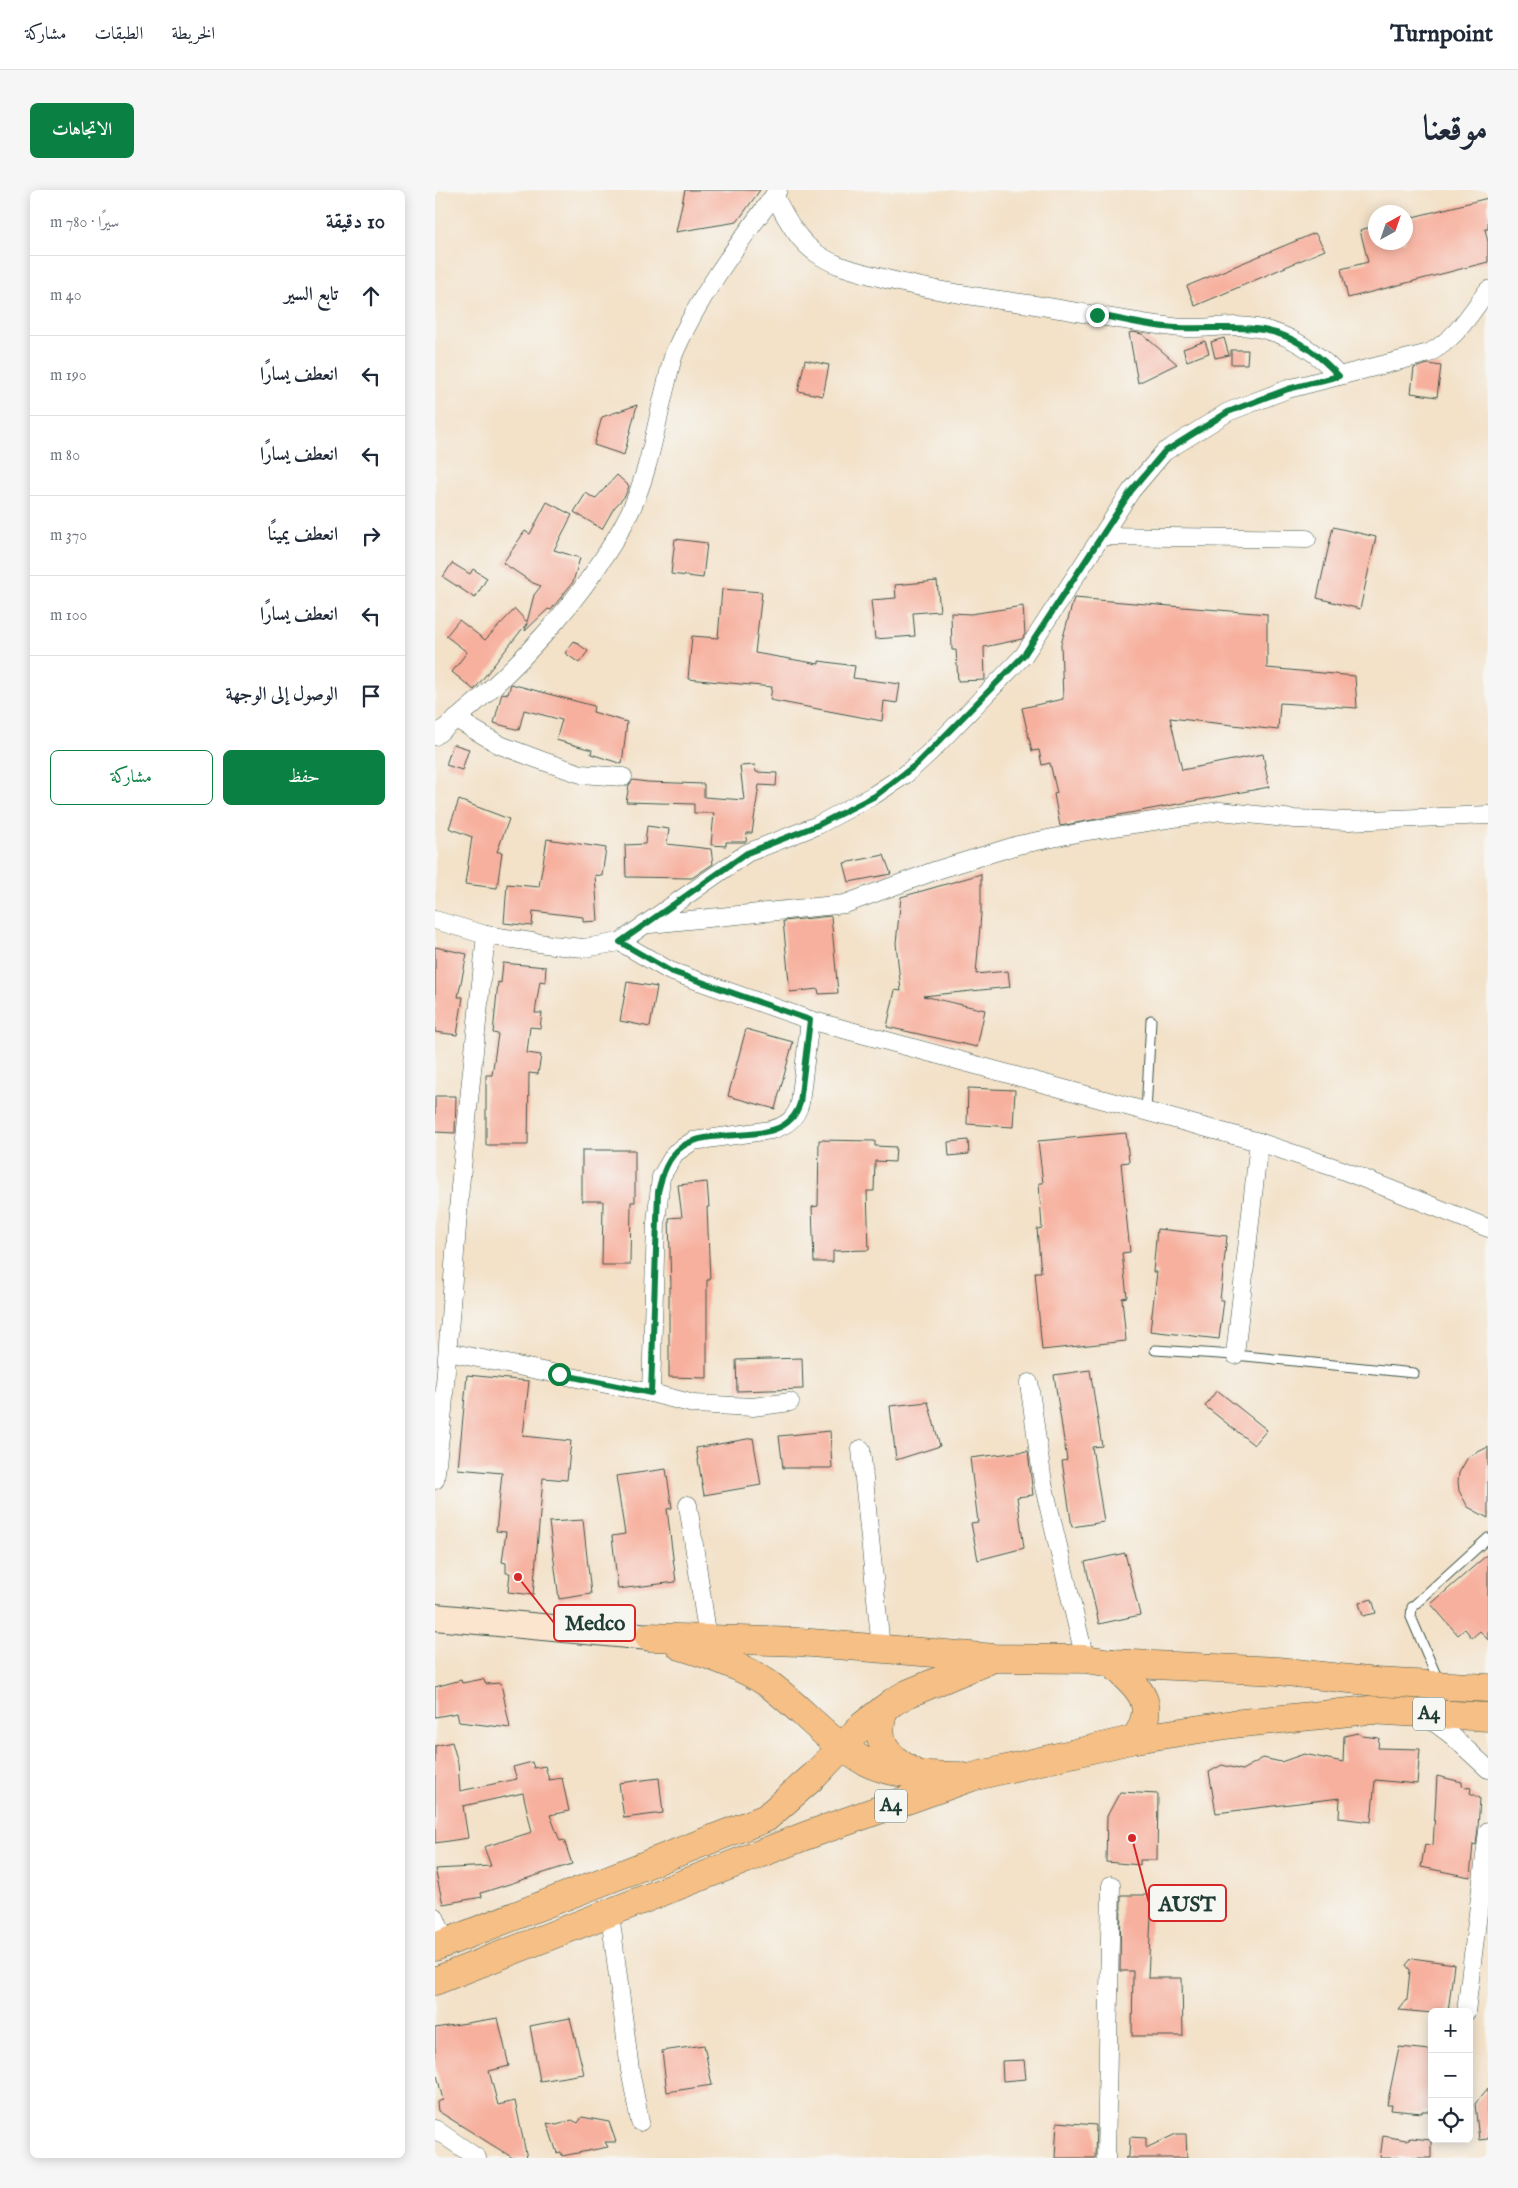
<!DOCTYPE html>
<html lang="ar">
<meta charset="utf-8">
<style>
body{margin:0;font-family:"IM FELL English",Amiri,serif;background:#f6f6f7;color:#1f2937;direction:rtl}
.controls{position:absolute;right:15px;bottom:15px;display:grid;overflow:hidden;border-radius:8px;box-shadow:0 2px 12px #0003}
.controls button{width:45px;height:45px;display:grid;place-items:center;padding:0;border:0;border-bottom:1px solid #e0e1e3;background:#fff;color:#1f2937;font:25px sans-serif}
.compass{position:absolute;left:933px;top:15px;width:45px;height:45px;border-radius:50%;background:#fff;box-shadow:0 2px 12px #0003;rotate:40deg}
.stop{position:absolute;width:15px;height:15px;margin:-11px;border:4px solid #0b8043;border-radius:50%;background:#fff}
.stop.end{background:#0b8043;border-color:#fff;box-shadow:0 1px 5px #0008}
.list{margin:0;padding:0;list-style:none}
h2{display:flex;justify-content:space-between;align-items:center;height:65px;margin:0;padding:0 20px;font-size:21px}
h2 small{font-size:16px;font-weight:400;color:#747a83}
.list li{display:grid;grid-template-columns:32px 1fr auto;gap:15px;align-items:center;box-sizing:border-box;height:80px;padding:0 20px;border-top:1px solid #e0e1e3}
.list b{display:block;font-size:19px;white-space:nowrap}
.list em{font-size:16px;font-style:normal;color:#747a83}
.actions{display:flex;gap:10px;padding:15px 20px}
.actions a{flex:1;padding:11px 0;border:1px solid #0b8043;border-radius:8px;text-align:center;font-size:18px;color:#0b8043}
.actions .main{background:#0b8043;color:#fff}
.icon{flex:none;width:28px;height:28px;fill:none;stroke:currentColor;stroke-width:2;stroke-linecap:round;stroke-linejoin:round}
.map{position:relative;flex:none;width:1053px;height:1968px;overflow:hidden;direction:ltr;border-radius:8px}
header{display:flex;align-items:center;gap:30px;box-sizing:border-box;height:70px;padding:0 25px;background:#fff;border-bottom:1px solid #e0e1e3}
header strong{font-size:24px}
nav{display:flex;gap:28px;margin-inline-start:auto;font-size:18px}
.intro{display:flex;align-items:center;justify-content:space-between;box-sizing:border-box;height:120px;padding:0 30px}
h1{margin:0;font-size:35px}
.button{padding:12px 22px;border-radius:8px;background:#0b8043;color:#fff;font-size:18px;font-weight:700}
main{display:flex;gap:30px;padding:0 30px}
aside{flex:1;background:#fff;border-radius:8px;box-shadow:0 2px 12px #0003}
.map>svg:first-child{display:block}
.building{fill:#f7b09e}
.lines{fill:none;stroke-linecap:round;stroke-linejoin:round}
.lane-casing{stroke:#3f564a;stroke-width:11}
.street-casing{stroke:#3f564a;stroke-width:19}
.secondary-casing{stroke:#3f564a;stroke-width:28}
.highway-casing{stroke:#3f564a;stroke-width:29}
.lane{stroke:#fff;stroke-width:9}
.street{stroke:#fff;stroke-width:18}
.secondary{stroke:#fbe5cf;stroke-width:26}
.highway{stroke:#f5bf86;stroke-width:28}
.route{stroke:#0b8043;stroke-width:6}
.labels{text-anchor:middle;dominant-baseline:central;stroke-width:4;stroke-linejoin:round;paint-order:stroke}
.shield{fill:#f6f6f2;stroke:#60746d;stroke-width:1}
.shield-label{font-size:19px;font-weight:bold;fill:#1f3d34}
.leader{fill:none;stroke:#d62828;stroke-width:2}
.callout-dot{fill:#d62828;stroke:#f6f6f2;stroke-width:2}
.callout{fill:#f6f6f2;stroke:#d62828;stroke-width:2}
.callout-label{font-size:21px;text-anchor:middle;font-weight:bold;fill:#1f3d34}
</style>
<header>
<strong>Turnpoint</strong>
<nav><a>الخريطة</a><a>الطبقات</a><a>مشاركة</a></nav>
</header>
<div class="intro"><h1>موقعنا</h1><a class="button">الاتجاهات</a></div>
<main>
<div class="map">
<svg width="1053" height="1968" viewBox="0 0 1053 1968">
<rect width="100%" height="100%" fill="#f6f6f2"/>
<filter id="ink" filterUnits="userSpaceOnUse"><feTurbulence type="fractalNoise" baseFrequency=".02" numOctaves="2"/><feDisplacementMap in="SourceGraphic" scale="10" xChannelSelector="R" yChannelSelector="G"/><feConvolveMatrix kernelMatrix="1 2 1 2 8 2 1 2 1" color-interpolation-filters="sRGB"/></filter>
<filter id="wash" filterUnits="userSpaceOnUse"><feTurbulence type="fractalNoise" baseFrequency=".0096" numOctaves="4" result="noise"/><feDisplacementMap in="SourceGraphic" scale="20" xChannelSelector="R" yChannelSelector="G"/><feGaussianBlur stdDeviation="1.12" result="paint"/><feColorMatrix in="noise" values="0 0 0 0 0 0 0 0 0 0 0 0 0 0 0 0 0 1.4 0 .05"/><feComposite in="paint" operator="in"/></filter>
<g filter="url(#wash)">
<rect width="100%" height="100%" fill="#f3e1c8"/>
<g id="blocks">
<g class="building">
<polygon points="250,0 325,0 302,32 241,42"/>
<polygon points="1053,8 1053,39 1050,39 1053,52 1053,72 913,108 906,79 933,72 925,40 940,36 940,52 970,52 970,29"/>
<polygon points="880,43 890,60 760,116 752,96"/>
<polygon points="698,142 707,144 742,174 703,193 694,143"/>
<polygon points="789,148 794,165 780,168 776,152"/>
<polygon points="770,151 774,163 752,171 748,159"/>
<polygon points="796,160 813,160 812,174 796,174"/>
<polygon points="370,170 394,175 388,206 363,201"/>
<polygon points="993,174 1006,176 1002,207 976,203 979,178"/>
<polygon points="202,215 189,265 159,255 167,227"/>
<polygon points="182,285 194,296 190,306 179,318 167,339 139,322 151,303 160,309"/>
<polygon points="112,312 137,325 119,360 145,368 138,392 116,420 113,419 90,441 92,433 39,500 17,482 32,462 11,446 24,430 50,450 80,419 92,432 99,405 106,396 98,393 68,373 90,341 95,344"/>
<polygon points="898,337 941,347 925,419 882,408"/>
<polygon points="240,349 272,353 268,388 236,384"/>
<polygon points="17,373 35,384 38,379 52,388 40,408 8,387"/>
<polygon points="502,391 505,421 478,423 480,446 440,449 436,410 461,408 460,395"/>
<polygon points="287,399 327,402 320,463 384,474 384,471 420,476 418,488 465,494 462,513 449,511 447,531 335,510 337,497 253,489 257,446 283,448"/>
<polygon points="639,408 832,424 832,478 920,486 922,518 845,513 843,540 735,528 747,580 828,564 834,597 625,636 619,604 622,603 615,573 607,575 604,560 597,561 587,518 628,509 626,454"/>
<polygon points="588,416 590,444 587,449 549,457 550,490 523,491 521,460 517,460 516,423 536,424"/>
<polygon points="139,451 153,461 144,473 130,463"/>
<polygon points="76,494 159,516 158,522 192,532 187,574 156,564 157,560 121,550 127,530 89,520 84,540 59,533 67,503 73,504"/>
<polygon points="18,554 34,559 27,580 11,575"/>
<polygon points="320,575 321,582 342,583 341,596 324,595 317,643 312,643 311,652 291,652 291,656 276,655 279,623 259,623 259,614 191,612 194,595 198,590 212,592 269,594 269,607 309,610 305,576"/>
<polygon points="24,610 74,629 62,662 67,662 62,698 30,694 37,647 14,638"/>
<polygon points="212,636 234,639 232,654 276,659 278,674 257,688 191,687 190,655 210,654"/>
<polygon points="112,649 171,658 167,686 160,685 163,731 148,732 148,727 98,721 97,736 69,733 72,694 104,697"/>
<polygon points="449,665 456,684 414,692 409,673"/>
<polygon points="546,684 546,724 541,784 573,781 575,797 488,806 550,820 542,857 452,837 460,800 466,801 461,753 466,707"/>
<polygon points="396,726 403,803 384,804 383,799 355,802 348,731"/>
<polygon points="0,757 32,764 23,807 28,807 22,845 0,842"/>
<polygon points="68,773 111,777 110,792 105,791 100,823 107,823 105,838 95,837 92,863 106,865 103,884 94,883 93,955 51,955 51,885 57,885 63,844 58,843 63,792 66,793"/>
<polygon points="192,792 222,797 215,837 185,831"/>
<polygon points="311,839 358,852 340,919 293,906"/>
<polygon points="533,898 580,900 578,937 532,934"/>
<polygon points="0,906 21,906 20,943 0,942"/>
<polygon points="691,943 694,972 686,973 695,1062 687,1063 692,1107 687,1108 691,1151 607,1160 600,1082 606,1082 602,1039 607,1038 604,993 608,993 603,951"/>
<polygon points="384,950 440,951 440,956 461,957 460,972 440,971 439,1001 432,1001 434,1060 398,1061 398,1072 379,1072 377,1017 383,1016"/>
<polygon points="533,950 534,964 514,966 513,952"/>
<polygon points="147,960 200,960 200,1012 196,1012 195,1075 167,1075 168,1011 147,1011"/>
<polygon points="272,992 274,1017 272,1017 275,1090 272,1090 272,1188 234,1187 234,1098 236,1098 234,1028 247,1027 243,995"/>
<polygon points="722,1039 792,1046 785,1110 789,1110 784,1149 715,1141 722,1082 718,1082"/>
<polygon points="367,1168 368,1199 302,1201 301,1170"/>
<polygon points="655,1180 667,1256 657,1257 669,1332 637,1337 627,1271 632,1270 619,1185"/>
<polygon points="32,1185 94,1191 88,1246 136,1251 132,1290 108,1288 98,1405 73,1402 75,1383 71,1383 71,1373 67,1372 71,1342 61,1341 67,1283 23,1279"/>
<polygon points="782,1200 832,1240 819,1255 770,1216"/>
<polygon points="493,1212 505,1256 461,1270 455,1216"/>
<polygon points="395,1241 397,1278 348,1278 344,1246"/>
<polygon points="318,1248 326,1295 269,1305 261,1258"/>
<polygon points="1053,1257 1053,1328 1033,1317 1024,1301 1023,1292 1024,1283 1033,1267"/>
<polygon points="593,1261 598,1305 582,1307 589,1358 543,1370 536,1333 543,1332 535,1268"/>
<polygon points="231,1279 237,1318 232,1319 241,1392 183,1399 177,1346 190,1344 181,1286"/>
<polygon points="148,1330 156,1404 124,1409 114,1332"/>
<polygon points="690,1363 705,1425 664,1434 650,1372"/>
<polygon points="1053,1364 1053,1450 1045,1441 1037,1448 1030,1439 1023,1445 996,1414"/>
<polygon points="937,1409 941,1423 928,1426 924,1413"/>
<polygon points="48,1489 51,1494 66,1493 75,1538 24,1532 22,1523 0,1527 0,1497 26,1490 27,1493"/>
<polygon points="923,1543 927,1546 944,1548 943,1558 985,1559 982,1594 940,1590 936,1632 904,1628 905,1608 781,1623 774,1582 787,1575 807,1580 828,1568 846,1572 869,1564 908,1572 909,1546"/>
<polygon points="17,1552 23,1573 25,1601 82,1589 78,1577 97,1572 99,1578 110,1576 114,1590 127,1588 134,1621 115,1625 125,1651 129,1650 137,1674 46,1703 47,1707 8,1714 0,1679 56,1676 49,1657 97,1642 88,1603 28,1616 33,1648 0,1653 0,1556"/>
<polygon points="1002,1586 1027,1592 1027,1596 1036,1598 1035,1603 1045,1608 1043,1638 1041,1655 1038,1654 1035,1687 986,1677 990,1654 998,1656"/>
<polygon points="224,1588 228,1623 189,1628 184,1593"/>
<polygon points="685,1602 723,1604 722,1670 705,1670 705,1675 671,1672 672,1626"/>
<polygon points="686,1705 717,1705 713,1788 747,1788 748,1846 697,1846 698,1781 685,1781"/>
<polygon points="977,1768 1019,1774 1013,1822 997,1823 964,1820 972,1810 975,1780 971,1775"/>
<polygon points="63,1828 74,1876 54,1881 63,1915 80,1911 92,1968 78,1968 3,1921 2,1912 8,1910 0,1877 0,1838"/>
<polygon points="135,1828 149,1884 105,1891 95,1836"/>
<polygon points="269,1855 277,1895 232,1902 227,1861"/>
<polygon points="964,1857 995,1860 997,1921 987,1921 987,1923 956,1920 957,1915 952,1915"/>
<polygon points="589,1870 591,1889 568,1891 567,1871"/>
<polygon points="1053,1898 1053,1949 1044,1950 1040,1914"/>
<polygon points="147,1927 174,1932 181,1952 170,1952 173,1957 127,1966 126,1962 122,1963 112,1933 122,1935 137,1930 143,1933"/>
<polygon points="622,1932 661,1935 660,1968 620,1968"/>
<polygon points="741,1944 751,1944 752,1968 690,1968 694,1966 695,1947 711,1948 711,1958"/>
<polygon points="948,1946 971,1950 976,1948 996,1950 996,1968 945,1968"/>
</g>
</g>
</g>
<g filter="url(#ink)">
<use href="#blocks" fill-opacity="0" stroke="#3f564a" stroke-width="1"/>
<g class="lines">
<g class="lane-casing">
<g id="lane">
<polyline points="711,922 716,830"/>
<polyline points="720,1160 800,1165 979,1183"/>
<polyline points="1004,1492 976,1427 977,1417 1053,1348"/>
</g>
</g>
<g class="street-casing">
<g id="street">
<path d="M339,5C350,26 363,52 384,65C400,76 418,80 436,85C490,100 545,107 600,115C646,122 692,132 738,137C759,140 781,136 802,136C843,137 877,157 904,186"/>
<polyline points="667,346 872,349"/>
<polyline points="21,529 65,555 105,570 146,584 188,587"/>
<path d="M0,546C74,489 153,406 195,322C214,282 220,239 231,195C234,184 236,170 241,159C266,102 306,50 343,0"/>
<polyline points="0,730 51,745 117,755 149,758 185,752 235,781 375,830 824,952 907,980 1053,1038"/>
<polyline points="215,734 410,714 502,680 583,655 652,641 785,621 859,629 913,631 1053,625"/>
<path d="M185,752L312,663L383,635L439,605L471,584L495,562L589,465L696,301L729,262L793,222L853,199L994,163C1022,148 1035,124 1053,100"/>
<polyline points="13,1162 216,1203 259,1214 318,1217 355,1212"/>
<polyline points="800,1165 824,952"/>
<polyline points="594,1193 608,1293 650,1469"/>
<path d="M216,1203L221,1033L226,987L240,963L258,951L336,940C351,936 361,929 365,913L375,830"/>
<polyline points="426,1259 446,1458"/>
<polyline points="0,1290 8,1220 25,997 51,745"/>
<polyline points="253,1315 273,1449"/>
<polyline points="988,1524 1015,1544 1053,1579"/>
<polyline points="175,1724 195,1880 205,1932"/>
<polyline points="0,1727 11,1753"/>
<polyline points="1031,1822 1053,1641"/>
<polyline points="0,1939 42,1968"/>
<polyline points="671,1968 676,1695"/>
</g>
</g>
<g class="secondary-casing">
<polyline id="secondary" points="0,1427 214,1447"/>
</g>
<g class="highway-casing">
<g id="highway">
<polyline points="214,1447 364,1452 560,1468 650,1469 677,1473 843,1481 941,1492 1053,1498"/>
<path d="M245,1456C274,1465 307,1476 332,1493C366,1517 393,1553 431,1572C459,1586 493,1585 524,1586"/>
<path d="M677,1473C704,1499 724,1513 700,1549"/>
<path d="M449,1519C439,1553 450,1565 478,1582"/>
<polyline points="0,1757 331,1628 380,1585 427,1536 458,1512 472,1504 554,1470"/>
<polyline points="0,1791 370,1646 537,1587 700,1549 798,1534 934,1520 1053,1527"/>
</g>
</g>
<use href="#lane" class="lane"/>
<use href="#street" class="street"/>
<use href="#secondary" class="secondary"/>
<use href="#highway" class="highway"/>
</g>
</g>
<g class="lines" filter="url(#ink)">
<path class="route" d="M124,1184L216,1203L223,1002C227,985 233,966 248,956C281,934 351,961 365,913L375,830L235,781L185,752L312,663L383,635L440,606L483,573L589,465L696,301L729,262L793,222L853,199L904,186C848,126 814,140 742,138C715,137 688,129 662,125"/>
</g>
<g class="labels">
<g class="shield">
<rect x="978" y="1507.5" width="32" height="33" rx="4"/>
<rect x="440" y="1599.5" width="32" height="33" rx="4"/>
</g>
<g class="shield-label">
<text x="994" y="1524">A4</text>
<text x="456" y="1616">A4</text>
</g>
</g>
<path class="leader" d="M83 1387L119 1433M697 1648L714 1713"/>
<g class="callout-dot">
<circle cx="83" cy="1387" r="5"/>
<circle cx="697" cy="1648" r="5"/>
</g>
<g class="callout">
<rect x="119" y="1415" width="81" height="36" rx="5"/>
<rect x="714" y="1695" width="77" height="36" rx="5"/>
</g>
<g class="callout-label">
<text x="160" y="1440">Medco</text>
<text x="752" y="1721">AUST</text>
</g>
</svg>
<div class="controls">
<button>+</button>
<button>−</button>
<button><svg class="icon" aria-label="locate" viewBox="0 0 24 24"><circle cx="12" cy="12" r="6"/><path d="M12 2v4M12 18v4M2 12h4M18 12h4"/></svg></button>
</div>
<svg class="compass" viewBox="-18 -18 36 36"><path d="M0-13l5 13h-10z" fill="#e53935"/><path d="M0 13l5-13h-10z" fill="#747a83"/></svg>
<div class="stop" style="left:124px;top:1184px"></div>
<div class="stop end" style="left:662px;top:125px"></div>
</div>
<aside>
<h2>10 دقيقة<small>سيرًا · 780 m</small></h2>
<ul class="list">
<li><svg class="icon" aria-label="ahead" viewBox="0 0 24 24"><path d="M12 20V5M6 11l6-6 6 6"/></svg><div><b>تابع السير</b></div><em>40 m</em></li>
<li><svg class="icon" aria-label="left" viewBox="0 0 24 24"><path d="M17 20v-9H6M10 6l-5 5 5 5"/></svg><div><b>انعطف يسارًا</b></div><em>190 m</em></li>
<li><svg class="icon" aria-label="left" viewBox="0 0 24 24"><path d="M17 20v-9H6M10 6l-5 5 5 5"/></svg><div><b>انعطف يسارًا</b></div><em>80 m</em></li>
<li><svg class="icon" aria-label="right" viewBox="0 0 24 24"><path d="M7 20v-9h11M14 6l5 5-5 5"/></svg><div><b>انعطف يمينًا</b></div><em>370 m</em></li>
<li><svg class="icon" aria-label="left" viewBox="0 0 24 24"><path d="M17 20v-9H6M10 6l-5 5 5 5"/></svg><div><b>انعطف يسارًا</b></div><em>100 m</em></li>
<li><svg class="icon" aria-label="arrive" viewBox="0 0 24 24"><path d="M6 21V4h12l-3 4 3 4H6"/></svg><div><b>الوصول إلى الوجهة</b></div></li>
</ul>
<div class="actions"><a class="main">حفظ</a><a>مشاركة</a></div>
</aside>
</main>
